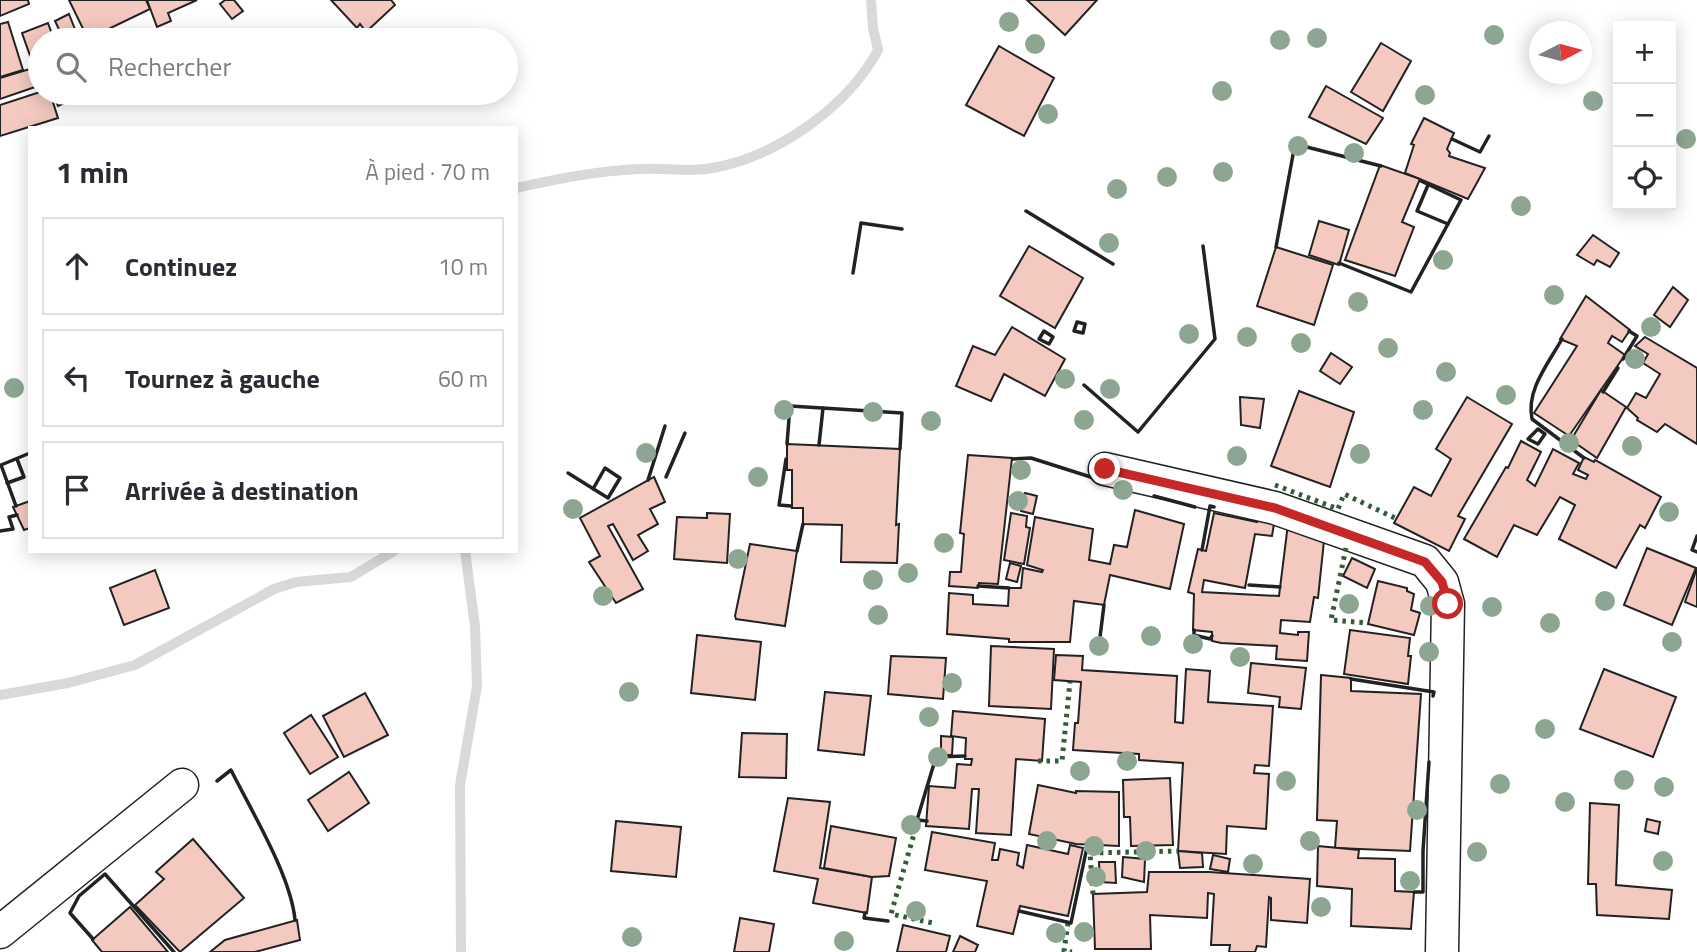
<!DOCTYPE html>
<html lang="fr">
<meta charset="utf-8">
<style>
body{margin:0;font-family:"Titillium Web",sans-serif;background:#f7f7f7;color:#2b2b33}
.controls{position:absolute;right:21px;top:21px;display:grid;overflow:hidden;border-radius:0px;box-shadow:0 4px 18px #0003}
.controls button{width:63px;height:63px;display:grid;place-items:center;padding:0;border:0;border-bottom:2px solid #e1e1e2;background:#fff;color:#2b2b33;font:35px sans-serif}
.compass{position:absolute;left:1529px;top:21px;width:63px;height:63px;border-radius:50%;background:#fff;box-shadow:0 4px 18px #0003;rotate:84deg}
.stop{position:absolute;width:21px;height:21px;margin:-16px;border:5px solid #c62828;border-radius:50%;background:#fff}
.stop.end{background:#c62828;border-color:#fff;box-shadow:0 2px 7px #0008}
.list{margin:0;padding:0;list-style:none}
h2{display:flex;justify-content:space-between;align-items:center;height:91px;margin:0;padding:0 28px;font-size:30px}
h2 small{font-size:23px;font-weight:400;color:#7c7c81}
.list li{display:grid;grid-template-columns:46px 1fr auto;gap:21px;align-items:center;box-sizing:border-box;height:98px;margin:0 14px 14px;padding:0 14px;border:2px solid #e1e1e2;border-radius:0px}
.list b{display:block;font-size:26px;white-space:nowrap}
.list em{font-size:23px;font-style:normal;color:#7c7c81}
.icon{flex:none;width:38px;height:38px;fill:none;stroke:currentColor;stroke-width:2;stroke-linecap:round;stroke-linejoin:round}
.map{position:relative;flex:none;width:1697px;height:952px;overflow:hidden}
.search{position:absolute;background:#fff;box-shadow:0 4px 18px #0003;left:28px;top:28px;width:490px;height:77px;display:flex;align-items:center;gap:18px;box-sizing:border-box;padding:0 24px;border-radius:38px;color:#7c7c81;font-size:26px}
.panel{position:absolute;background:#fff;box-shadow:0 4px 18px #0003;left:28px;top:126px;width:490px;height:427px;border-radius:0px}
.map>svg:first-child{display:block}
.lines{fill:none;stroke-linecap:round;stroke-linejoin:round}
.stream{stroke:#d9d9d9;stroke-width:10}
.building{fill:#f3c9c0;stroke:#222;stroke-width:2}
.street-casing{stroke:#222;stroke-width:35}
.street{stroke:#fff;stroke-width:32}
.hedge{stroke:#2f5e38;stroke-width:5;stroke-dasharray:3.5 5;stroke-linecap:butt}
.wall{stroke:#222;stroke-width:3.5}
.tree{fill:#8da692}
.route{stroke:#c62828;stroke-width:9}
</style>
<div class="map">
<svg width="1697" height="952" viewBox="0 0 1697 952">
<rect width="100%" height="100%" fill="#fff"/>
<g class="lines">
<g class="stream">
<path d="M516,188C557,179 596,171 638,169C665,167 691,173 718,167C780,154 848,106 878,50L873,28L871,0"/>
<polyline points="0,695 68,683 135,665 274,589 296,582 351,577 394,551"/>
<polyline points="461,952 460,785 477,686 475,626 465,551"/>
</g>
</g>
<g class="building">
<polygon points="0,0 28,0 29,4 0,16"/>
<polygon points="69,0 146,0 150,9 88,39"/>
<polygon points="147,0 197,0 168,13 171,21 157,27"/>
<polygon points="225,0 234,0 243,11 232,19 220,4"/>
<polygon points="331,0 391,0 395,5 366,32 360,24 357,28"/>
<polygon points="1027,0 1097,0 1065,35"/>
<polygon points="69,14 78,37 64,40 55,21"/>
<polygon points="8,22 23,70 0,77 0,24"/>
<polygon points="48,23 54,40 40,40 40,84 22,33"/>
<polygon points="1381,43 1411,61 1383,111 1351,92"/>
<polygon points="999,46 1054,78 1024,136 966,105"/>
<polygon points="33,68 38,86 0,99 0,78"/>
<polygon points="1326,86 1383,118 1366,144 1309,117"/>
<polygon points="40,92 50,93 58,118 0,136 0,105"/>
<polygon points="53,93 68,93 72,100 58,106"/>
<polygon points="1424,118 1454,133 1447,149 1450,153 1449,156 1485,168 1468,199 1405,173 1414,145 1411,144"/>
<polygon points="1380,165 1420,179 1402,222 1414,227 1395,276 1345,260"/>
<polygon points="1319,221 1349,230 1339,265 1309,255"/>
<polygon points="1593,235 1619,253 1610,267 1597,260 1594,265 1577,255"/>
<polygon points="1029,246 1083,278 1055,328 1000,296"/>
<polygon points="1276,247 1333,265 1314,325 1257,306"/>
<polygon points="1673,287 1688,300 1670,327 1654,315"/>
<polygon points="1586,296 1630,330 1622,342 1612,336 1608,343 1625,355 1569,436 1534,413 1577,346 1560,339"/>
<polygon points="1012,327 1065,359 1045,396 1004,374 991,401 956,386 973,346 995,355"/>
<polygon points="1645,337 1697,368 1697,444 1665,424 1657,432 1637,420 1638,418 1627,408 1636,393 1646,398 1660,374 1643,363 1648,354 1635,346"/>
<polygon points="1331,353 1352,367 1340,384 1320,371"/>
<polygon points="1601,390 1626,407 1597,458 1571,440"/>
<polygon points="1299,391 1354,412 1330,487 1271,466"/>
<polygon points="1240,397 1264,399 1260,428 1241,425"/>
<polygon points="1467,397 1512,424 1458,516 1465,519 1449,551 1394,523 1414,487 1431,496 1451,459 1436,449"/>
<polygon points="1521,441 1541,452 1527,480 1535,486 1553,449 1579,463 1573,474 1586,479 1588,475 1578,470 1584,457 1594,462 1595,460 1661,497 1645,528 1640,525 1616,568 1559,539 1575,505 1560,497 1537,535 1514,525 1497,557 1464,539 1506,467 1508,468"/>
<polygon points="787,444 900,449 896,525 899,524 897,563 841,562 842,525 803,524 803,508 792,508 792,470 787,470"/>
<polygon points="968,455 1012,458 998,584 979,583 978,588 949,586 950,572 961,572 964,534 960,533"/>
<polygon points="654,477 665,502 650,509 658,524 638,535 648,551 633,560 613,524 608,526 643,589 616,603 589,562 600,556 580,518"/>
<polygon points="1025,493 1037,496 1033,514 1021,511"/>
<polygon points="30,501 30,528 24,530 13,507"/>
<polygon points="1135,510 1184,524 1170,589 1110,575 1104,605 1074,601 1070,642 1009,642 1009,639 947,634 949,593 973,595 973,604 1008,606 1009,588 1021,588 1023,568 1042,572 1043,570 1027,565 1035,517 1093,529 1089,560 1110,564 1114,545 1127,547"/>
<polygon points="707,513 730,514 727,563 674,559 677,517 707,518"/>
<polygon points="1011,513 1027,516 1026,527 1030,528 1024,564 1004,560"/>
<polygon points="1214,513 1257,522 1258,515 1275,518 1272,536 1255,534 1245,588 1204,580 1202,592 1279,596 1288,524 1325,531 1318,598 1314,597 1310,622 1281,620 1280,633 1298,635 1298,632 1309,632 1307,661 1276,659 1277,646 1221,643 1212,641 1212,632 1193,630 1194,594 1188,592 1198,549 1206,551"/>
<polygon points="750,544 797,551 785,626 736,619 735,616"/>
<polygon points="1647,548 1696,568 1672,625 1624,605"/>
<polygon points="1352,558 1375,569 1367,588 1343,576"/>
<polygon points="1010,563 1021,566 1017,582 1006,579"/>
<polygon points="1697,568 1697,607 1685,602"/>
<polygon points="155,570 169,608 124,625 110,588"/>
<polygon points="1378,581 1407,588 1407,591 1414,594 1411,610 1420,613 1414,635 1368,624"/>
<polygon points="1350,630 1410,638 1408,656 1411,656 1408,684 1344,674"/>
<polygon points="697,635 761,642 755,700 691,693"/>
<polygon points="991,646 1054,649 1051,709 989,706"/>
<polygon points="1056,655 1083,656 1082,670 1177,676 1175,722 1183,723 1186,669 1210,671 1208,702 1273,706 1269,766 1255,765 1254,773 1269,774 1266,829 1227,826 1226,854 1178,851 1183,763 1139,760 1139,754 1073,750 1075,723 1078,723 1081,682 1054,680"/>
<polygon points="891,656 946,658 943,699 888,694"/>
<polygon points="1251,663 1306,668 1301,709 1279,707 1280,697 1248,693"/>
<polygon points="1604,669 1676,697 1653,757 1580,729"/>
<polygon points="1321,675 1351,678 1351,691 1421,694 1410,851 1335,848 1337,821 1317,820"/>
<polygon points="825,692 871,696 864,755 818,750"/>
<polygon points="365,693 388,735 344,757 323,716"/>
<polygon points="953,711 1045,719 1042,761 1016,759 1011,835 976,833 979,789 972,789 969,829 926,826 929,786 955,788 957,764 971,765 972,759 965,759 966,738 951,736"/>
<polygon points="311,715 338,757 310,774 284,733"/>
<polygon points="742,733 787,734 786,778 739,777"/>
<polygon points="941,736 953,737 952,755 941,755"/>
<polygon points="349,772 369,803 328,831 308,800"/>
<polygon points="1170,778 1173,845 1131,846 1130,817 1124,817 1123,780"/>
<polygon points="1038,785 1076,793 1076,791 1119,792 1119,846 1076,844 1029,834"/>
<polygon points="788,798 830,802 820,868 872,877 867,913 813,903 818,879 774,871"/>
<polygon points="1590,803 1619,805 1616,885 1672,890 1669,919 1597,915 1596,884 1588,884"/>
<polygon points="1647,819 1660,822 1658,834 1645,831"/>
<polygon points="616,821 681,827 676,877 611,871"/>
<polygon points="831,826 896,838 889,876 872,877 824,868"/>
<polygon points="932,832 995,843 992,860 998,860 1000,849 1019,853 1017,865 1023,868 1027,845 1068,854 1070,845 1083,848 1068,916 1020,906 1013,934 977,926 987,881 925,870"/>
<polygon points="193,839 244,898 180,952 135,905 164,879 156,872 158,870"/>
<polygon points="1318,846 1359,850 1358,858 1395,859 1395,891 1414,892 1411,929 1351,926 1352,889 1317,886"/>
<polygon points="1178,851 1202,853 1203,867 1180,868"/>
<polygon points="1213,855 1230,859 1228,872 1210,869"/>
<polygon points="1123,857 1145,859 1144,882 1122,877"/>
<polygon points="1099,862 1115,862 1116,883 1100,882"/>
<polygon points="1149,872 1209,872 1310,879 1307,923 1271,920 1271,898 1269,897 1266,947 1257,946 1255,952 1229,952 1230,945 1211,945 1214,894 1208,893 1207,918 1150,915 1151,949 1095,949 1093,894 1147,892"/>
<polygon points="130,907 168,952 102,952 92,940"/>
<polygon points="740,918 774,924 769,952 734,952"/>
<polygon points="297,920 300,940 255,952 210,952 225,940"/>
<polygon points="903,925 950,936 946,952 897,952"/>
<polygon points="960,936 978,945 975,952 953,952"/>
</g>
<g class="lines">
<g class="street-casing">
<g id="street">
<polyline points="1105,469 1275,508 1425,561 1442,582 1448,604 1442,952"/>
<polyline points="0,932 182,785"/>
</g>
</g>
<use href="#street" class="street"/>
<g class="hedge">
<polyline points="1275,485 1338,509 1344,494 1397,519"/>
<polyline points="1346,548 1331,620 1368,623"/>
<polyline points="1038,761 1062,761 1070,682"/>
<polyline points="918,820 891,914 933,923"/>
<polyline points="1093,894 1090,853 1178,851"/>
<polyline points="1068,923 1064,951 1072,952"/>
</g>
<g class="wall">
<polyline points="1452,139 1480,152 1489,136"/>
<polyline points="1428,185 1417,211 1448,224"/>
<polyline points="1026,211 1113,264"/>
<polyline points="1276,247 1295,144 1381,166"/>
<polyline points="1339,263 1411,292 1461,200 1421,181"/>
<polyline points="853,273 861,223 902,229"/>
<polygon points="1077,322 1085,324 1083,333 1074,331"/>
<polygon points="1044,331 1053,337 1049,344 1039,339"/>
<path d="M1562,339C1548,364 1526,390 1532,419L1584,458"/>
<polyline points="1623,359 1637,336 1629,331"/>
<polyline points="1084,385 1138,432 1215,339 1203,246"/>
<polyline points="1603,392 1618,368"/>
<polygon points="1538,429 1545,434 1538,444 1528,439"/>
<polyline points="787,444 790,406 902,413 900,449"/>
<polyline points="819,445 823,408"/>
<polyline points="786,459 779,505 791,506"/>
<polyline points="1013,459 1031,458 1097,479"/>
<polyline points="568,473 608,498 620,478 605,468 593,489"/>
<polyline points="666,477 685,433"/>
<polyline points="648,480 665,426"/>
<polyline points="7,483 24,477 17,459"/>
<polyline points="1154,496 1195,507"/>
<polyline points="16,506 1,465 30,453"/>
<polyline points="0,531 13,529 9,517 17,515"/>
<polyline points="1697,536 1692,550 1697,552"/>
<polyline points="1202,550 1210,506 1214,507"/>
<polyline points="797,551 803,524"/>
<polyline points="1249,585 1280,587"/>
<polyline points="978,586 1009,588"/>
<polyline points="1194,630 1194,635 1210,639 1212,636"/>
<polyline points="1098,653 1104,605"/>
<polyline points="1351,679 1434,692 1433,696"/>
<path d="M217,781L231,770C252,812 291,876 295,920"/>
<polyline points="927,821 917,820 936,757 965,756"/>
<polyline points="1414,892 1423,892 1423,851 1429,762"/>
<polyline points="1019,911 1071,923 1087,847"/>
<polyline points="865,913 864,918 888,921"/>
<polyline points="93,939 70,913 79,896 105,874 174,952"/>
</g>
</g>
<g class="tree">
<circle cx="1009" cy="22" r="10"/>
<circle cx="1494" cy="35" r="10"/>
<circle cx="1317" cy="38" r="10"/>
<circle cx="1280" cy="40" r="10"/>
<circle cx="1035" cy="44" r="10"/>
<circle cx="1222" cy="91" r="10"/>
<circle cx="1425" cy="95" r="10"/>
<circle cx="1593" cy="101" r="10"/>
<circle cx="1048" cy="114" r="10"/>
<circle cx="1686" cy="139" r="10"/>
<circle cx="1298" cy="146" r="10"/>
<circle cx="1354" cy="153" r="10"/>
<circle cx="1223" cy="172" r="10"/>
<circle cx="1167" cy="177" r="10"/>
<circle cx="1117" cy="189" r="10"/>
<circle cx="1521" cy="206" r="10"/>
<circle cx="1109" cy="243" r="10"/>
<circle cx="1443" cy="260" r="10"/>
<circle cx="1554" cy="295" r="10"/>
<circle cx="1358" cy="302" r="10"/>
<circle cx="1651" cy="327" r="10"/>
<circle cx="1189" cy="334" r="10"/>
<circle cx="1247" cy="337" r="10"/>
<circle cx="1301" cy="343" r="10"/>
<circle cx="1388" cy="348" r="10"/>
<circle cx="1635" cy="359" r="10"/>
<circle cx="1446" cy="372" r="10"/>
<circle cx="1065" cy="379" r="10"/>
<circle cx="14" cy="388" r="10"/>
<circle cx="1110" cy="389" r="10"/>
<circle cx="1506" cy="395" r="10"/>
<circle cx="784" cy="410" r="10"/>
<circle cx="1423" cy="410" r="10"/>
<circle cx="873" cy="412" r="10"/>
<circle cx="1084" cy="420" r="10"/>
<circle cx="931" cy="421" r="10"/>
<circle cx="1569" cy="443" r="10"/>
<circle cx="1632" cy="446" r="10"/>
<circle cx="646" cy="453" r="10"/>
<circle cx="1360" cy="454" r="10"/>
<circle cx="1237" cy="456" r="10"/>
<circle cx="1021" cy="470" r="10"/>
<circle cx="758" cy="477" r="10"/>
<circle cx="1123" cy="490" r="10"/>
<circle cx="1018" cy="501" r="10"/>
<circle cx="573" cy="509" r="10"/>
<circle cx="1669" cy="512" r="10"/>
<circle cx="944" cy="543" r="10"/>
<circle cx="738" cy="559" r="10"/>
<circle cx="908" cy="573" r="10"/>
<circle cx="873" cy="580" r="10"/>
<circle cx="603" cy="596" r="10"/>
<circle cx="1605" cy="601" r="10"/>
<circle cx="1349" cy="604" r="10"/>
<circle cx="1430" cy="606" r="10"/>
<circle cx="1492" cy="607" r="10"/>
<circle cx="878" cy="615" r="10"/>
<circle cx="1550" cy="623" r="10"/>
<circle cx="1151" cy="636" r="10"/>
<circle cx="1672" cy="642" r="10"/>
<circle cx="1193" cy="644" r="10"/>
<circle cx="1099" cy="646" r="10"/>
<circle cx="1429" cy="652" r="10"/>
<circle cx="1240" cy="657" r="10"/>
<circle cx="952" cy="683" r="10"/>
<circle cx="629" cy="692" r="10"/>
<circle cx="929" cy="717" r="10"/>
<circle cx="1545" cy="729" r="10"/>
<circle cx="938" cy="757" r="10"/>
<circle cx="1127" cy="761" r="10"/>
<circle cx="1080" cy="771" r="10"/>
<circle cx="1624" cy="780" r="10"/>
<circle cx="1286" cy="781" r="10"/>
<circle cx="1500" cy="784" r="10"/>
<circle cx="1664" cy="787" r="10"/>
<circle cx="1565" cy="802" r="10"/>
<circle cx="1417" cy="810" r="10"/>
<circle cx="911" cy="825" r="10"/>
<circle cx="1047" cy="841" r="10"/>
<circle cx="1310" cy="841" r="10"/>
<circle cx="1094" cy="846" r="10"/>
<circle cx="1146" cy="851" r="10"/>
<circle cx="1477" cy="852" r="10"/>
<circle cx="1663" cy="861" r="10"/>
<circle cx="1253" cy="864" r="10"/>
<circle cx="1096" cy="877" r="10"/>
<circle cx="1410" cy="881" r="10"/>
<circle cx="1321" cy="907" r="10"/>
<circle cx="916" cy="911" r="10"/>
<circle cx="1084" cy="932" r="10"/>
<circle cx="1056" cy="933" r="10"/>
<circle cx="632" cy="937" r="10"/>
<circle cx="844" cy="941" r="10"/>
</g>
<g class="lines">
<polyline class="route" points="1105,469 1275,508 1425,562 1442,582 1448,604"/>
</g>
</svg>
<div class="controls">
<button>+</button>
<button>−</button>
<button><svg class="icon" aria-label="locate" viewBox="0 0 24 24"><circle cx="12" cy="12" r="6"/><path d="M12 2v4M12 18v4M2 12h4M18 12h4"/></svg></button>
</div>
<svg class="compass" viewBox="-18 -18 36 36"><path d="M0-13l5 13h-10z" fill="#e53935"/><path d="M0 13l5-13h-10z" fill="#7c7c81"/></svg>
<div class="stop" style="left:1448px;top:604px"></div>
<div class="stop end" style="left:1105px;top:469px"></div>
<div class="search"><svg class="icon" aria-label="search" viewBox="0 0 24 24"><circle cx="10" cy="10" r="6"/><path d="M15 15l6 6"/></svg>Rechercher</div>
<section class="panel">
<h2>1 min<small>À pied · 70 m</small></h2>
<ul class="list">
<li><svg class="icon" aria-label="ahead" viewBox="0 0 24 24"><path d="M12 20V5M6 11l6-6 6 6"/></svg><div><b>Continuez</b></div><em>10 m</em></li>
<li><svg class="icon" aria-label="left" viewBox="0 0 24 24"><path d="M17 20v-9H6M10 6l-5 5 5 5"/></svg><div><b>Tournez à gauche</b></div><em>60 m</em></li>
<li><svg class="icon" aria-label="arrive" viewBox="0 0 24 24"><path d="M6 21V4h12l-3 4 3 4H6"/></svg><div><b>Arrivée à destination</b></div></li>
</ul>
</section>
</div>
